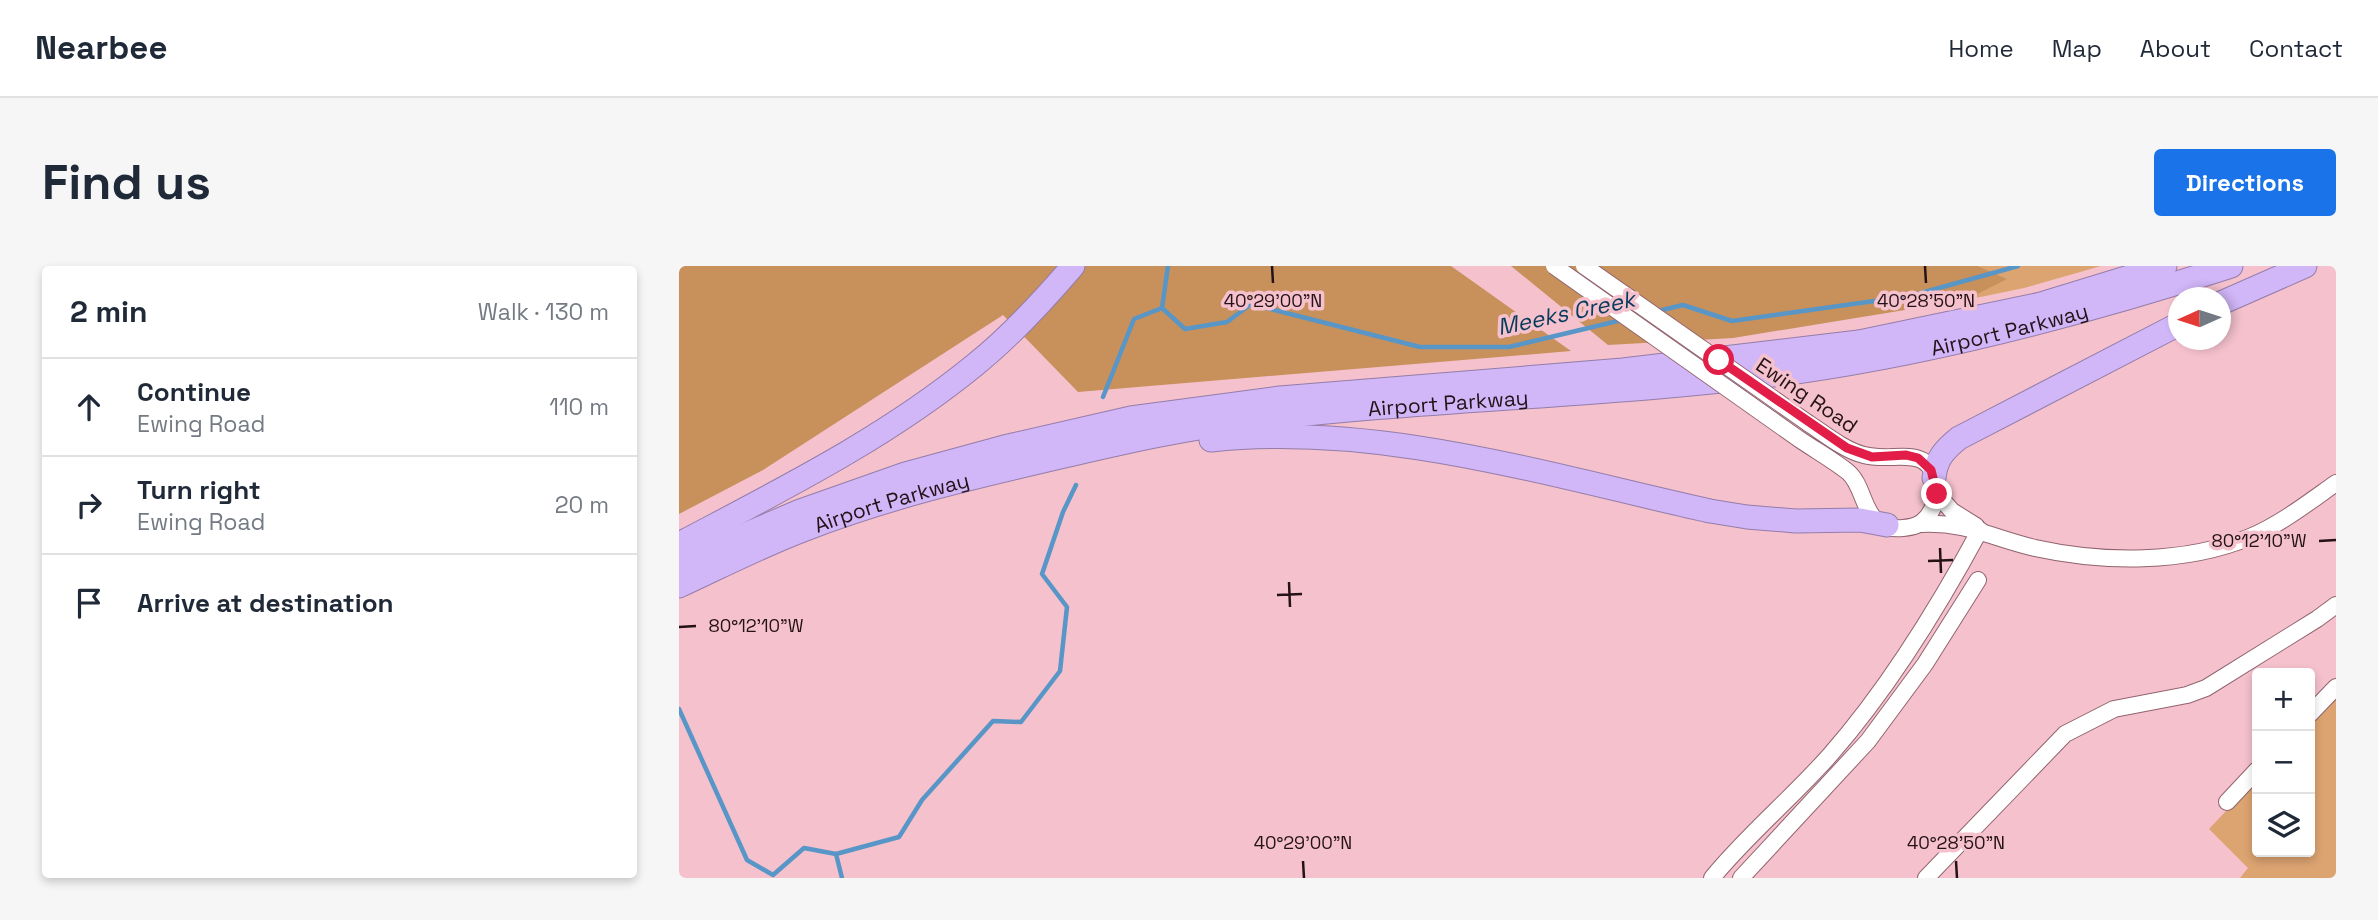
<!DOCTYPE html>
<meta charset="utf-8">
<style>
body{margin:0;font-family:"Space Grotesk",sans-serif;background:#f6f6f7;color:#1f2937}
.controls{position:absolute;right:21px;bottom:21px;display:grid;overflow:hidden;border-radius:7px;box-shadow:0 4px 10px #0003}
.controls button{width:63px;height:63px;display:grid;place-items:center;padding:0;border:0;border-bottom:2px solid #e0e1e3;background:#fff;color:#1f2937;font:35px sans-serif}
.compass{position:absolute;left:1489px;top:21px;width:63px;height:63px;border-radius:50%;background:#fff;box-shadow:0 4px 10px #0003;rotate:267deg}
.stop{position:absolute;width:21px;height:21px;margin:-16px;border:5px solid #e11d48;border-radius:50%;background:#fff}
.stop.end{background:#e11d48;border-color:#fff;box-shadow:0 2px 7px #0008}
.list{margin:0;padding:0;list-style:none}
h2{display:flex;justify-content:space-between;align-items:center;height:91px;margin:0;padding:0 28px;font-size:30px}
h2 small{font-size:23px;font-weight:400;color:#747a83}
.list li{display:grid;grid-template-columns:46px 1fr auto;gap:21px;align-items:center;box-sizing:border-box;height:98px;padding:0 28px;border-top:2px solid #e0e1e3}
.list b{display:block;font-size:26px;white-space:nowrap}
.list p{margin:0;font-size:23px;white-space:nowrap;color:#747a83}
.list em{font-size:23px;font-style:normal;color:#747a83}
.icon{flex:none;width:38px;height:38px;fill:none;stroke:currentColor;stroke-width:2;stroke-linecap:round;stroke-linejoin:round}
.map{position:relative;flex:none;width:1657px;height:612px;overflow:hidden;border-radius:7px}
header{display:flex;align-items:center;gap:42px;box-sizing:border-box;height:98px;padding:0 35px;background:#fff;border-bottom:2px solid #e0e1e3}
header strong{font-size:33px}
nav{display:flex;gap:38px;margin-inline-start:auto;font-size:24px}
.intro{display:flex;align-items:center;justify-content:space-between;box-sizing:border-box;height:168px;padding:0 42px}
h1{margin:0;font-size:49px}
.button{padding:18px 32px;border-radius:7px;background:#1a73e8;color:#fff;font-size:24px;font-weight:700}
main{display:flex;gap:42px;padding:0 42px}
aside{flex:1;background:#fff;border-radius:7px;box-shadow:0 4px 10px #0003}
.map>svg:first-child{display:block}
.green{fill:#dca471}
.forest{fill:#c8905b}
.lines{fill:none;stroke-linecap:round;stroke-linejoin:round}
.stream{stroke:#5796c6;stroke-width:4.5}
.minor-casing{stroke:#91646f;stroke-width:18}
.highway-casing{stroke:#947da9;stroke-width:25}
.minor{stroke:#fff;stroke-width:16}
.highway{stroke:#d1b6f8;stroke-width:23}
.minor-bridge-casing{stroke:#91646f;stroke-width:18;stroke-linecap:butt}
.minor-bridge{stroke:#fff;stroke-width:16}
.route{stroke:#e11d48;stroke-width:9}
.ticks{fill:none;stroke:#241217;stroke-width:2.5}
.labels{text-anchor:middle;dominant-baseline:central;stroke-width:7;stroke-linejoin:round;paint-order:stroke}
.street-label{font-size:21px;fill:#241217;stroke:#f4c1cd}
.water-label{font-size:23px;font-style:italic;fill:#073b5b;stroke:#f4c1cd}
.ticks-label{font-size:18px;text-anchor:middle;fill:#241217;stroke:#f4c1cd;stroke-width:7;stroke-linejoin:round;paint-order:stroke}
</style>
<header>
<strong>Nearbee</strong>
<nav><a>Home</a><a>Map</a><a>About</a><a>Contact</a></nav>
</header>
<div class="intro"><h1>Find us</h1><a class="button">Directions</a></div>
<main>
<aside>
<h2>2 min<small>Walk · 130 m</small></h2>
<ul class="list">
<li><svg class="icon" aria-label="ahead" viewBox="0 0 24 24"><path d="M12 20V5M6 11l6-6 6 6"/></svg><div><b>Continue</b><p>Ewing Road</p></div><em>110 m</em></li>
<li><svg class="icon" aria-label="right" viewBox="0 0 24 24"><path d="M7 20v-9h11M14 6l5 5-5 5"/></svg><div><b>Turn right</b><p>Ewing Road</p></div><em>20 m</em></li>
<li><svg class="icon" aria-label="arrive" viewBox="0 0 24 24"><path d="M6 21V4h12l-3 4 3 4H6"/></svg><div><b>Arrive at destination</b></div></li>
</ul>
</aside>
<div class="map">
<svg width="1657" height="612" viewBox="0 0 1657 612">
<rect width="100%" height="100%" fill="#f4c1cd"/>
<g class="green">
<polygon points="1299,0 1422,0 1345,22 1287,34 1327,13"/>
<polygon points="1657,428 1657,612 1561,612 1569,602 1530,563 1578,512 1578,586 1631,586 1631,456"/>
</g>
<g class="forest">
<polygon points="0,0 772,0 892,85 399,126 324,49 84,204 0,248"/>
<polygon points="832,0 1299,0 1328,13 1287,34 1054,72 929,79"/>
</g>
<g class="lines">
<g class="stream">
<polyline points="483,42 489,0"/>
<polyline points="979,45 1004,39 1053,55 1231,30 1339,0"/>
<polyline points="424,131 455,53 483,42 506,63 548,56 572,38 741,81 830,81 943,54"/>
<polyline points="0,443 68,594 94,609 125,582 157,588 220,571 243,534 314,455 342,456 381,405 388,341 363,308 384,246 397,219"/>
<polyline points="157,588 163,612"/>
</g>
<g class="minor-casing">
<g id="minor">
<path d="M1120,173C1136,184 1154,194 1169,206C1189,223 1182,266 1224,262C1234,261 1242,259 1248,251C1253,245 1258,235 1258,227C1255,173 1216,198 1185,189C1165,184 1146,168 1129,157"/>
<polyline points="1258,228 1273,245 1297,260"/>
<path d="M1242,258C1290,256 1312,272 1356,282C1424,297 1506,298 1571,271C1602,258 1630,236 1657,217"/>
<polyline points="1631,448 1657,421"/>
<polyline points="1548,536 1578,504"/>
<path d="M1033,612C1069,568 1113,532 1151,489C1208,424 1260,340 1301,264"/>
<polyline points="1062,612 1189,475 1246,398 1299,314"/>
<polyline points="1247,612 1386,468 1435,443 1508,429 1527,422 1638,353 1657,339"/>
</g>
</g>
<g class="highway-casing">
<g id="highway">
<polyline points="1542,37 1626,0"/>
<path d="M532,174C700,156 868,209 1031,245L1068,251L1117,255L1181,254L1208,259"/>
<path d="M1255,212C1257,193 1265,184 1280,172L1500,58"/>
<path d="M0,278C102,224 207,172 297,98C333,69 364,35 394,0"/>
<polyline points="0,297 121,245 226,208 325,181 452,152 601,132 944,104 1180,76 1362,38 1486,0"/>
<path id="s1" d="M0,320C41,301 82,280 124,264C211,230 303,209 394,188C451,175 508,162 567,155C749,132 934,131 1117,106C1264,85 1410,46 1552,0"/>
</g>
</g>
<use href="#minor" class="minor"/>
<use href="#highway" class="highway"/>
<g class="minor-bridge-casing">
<g id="minor-bridge">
<polyline points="875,0 1120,173"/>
<polyline points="905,0 1129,157"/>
</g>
</g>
<use href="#minor-bridge" class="minor-bridge"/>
</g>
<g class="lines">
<polyline class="route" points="1040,94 1168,182 1193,191 1227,189 1239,192 1252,204 1258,228"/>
</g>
<path class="ticks" d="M593,0L594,17M1246,0L1247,17M1640,275L1657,274M1261,282L1262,307M1249,295L1274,294M610,316L611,341M598,329L623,328M0,361L17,360M624,595L625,612M1277,595L1278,612"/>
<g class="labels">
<g class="street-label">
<text stroke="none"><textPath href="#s1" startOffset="1363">Airport Parkway</textPath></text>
<text transform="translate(1128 129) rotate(34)">Ewing Road</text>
<text stroke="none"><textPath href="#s1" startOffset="796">Airport Parkway</textPath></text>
<text stroke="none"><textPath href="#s1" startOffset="229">Airport Parkway</textPath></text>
</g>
<g class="water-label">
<text transform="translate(887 47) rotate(-12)">Meeks Creek</text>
</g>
</g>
<g class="ticks-label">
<text x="594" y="41">40°29'00"N</text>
<text x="1247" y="41">40°28'50"N</text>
<text x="1580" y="281">80°12'10"W</text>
<text x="77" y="366">80°12'10"W</text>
<text x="624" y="583">40°29'00"N</text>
<text x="1277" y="583">40°28'50"N</text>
</g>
</svg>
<div class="controls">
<button>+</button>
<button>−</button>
<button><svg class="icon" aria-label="layers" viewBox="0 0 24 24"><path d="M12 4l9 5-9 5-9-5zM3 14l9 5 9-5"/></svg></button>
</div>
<svg class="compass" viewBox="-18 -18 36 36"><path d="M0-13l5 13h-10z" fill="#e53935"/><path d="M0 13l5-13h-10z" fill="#747a83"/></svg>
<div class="stop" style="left:1040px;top:94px"></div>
<div class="stop end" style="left:1258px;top:228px"></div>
</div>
</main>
